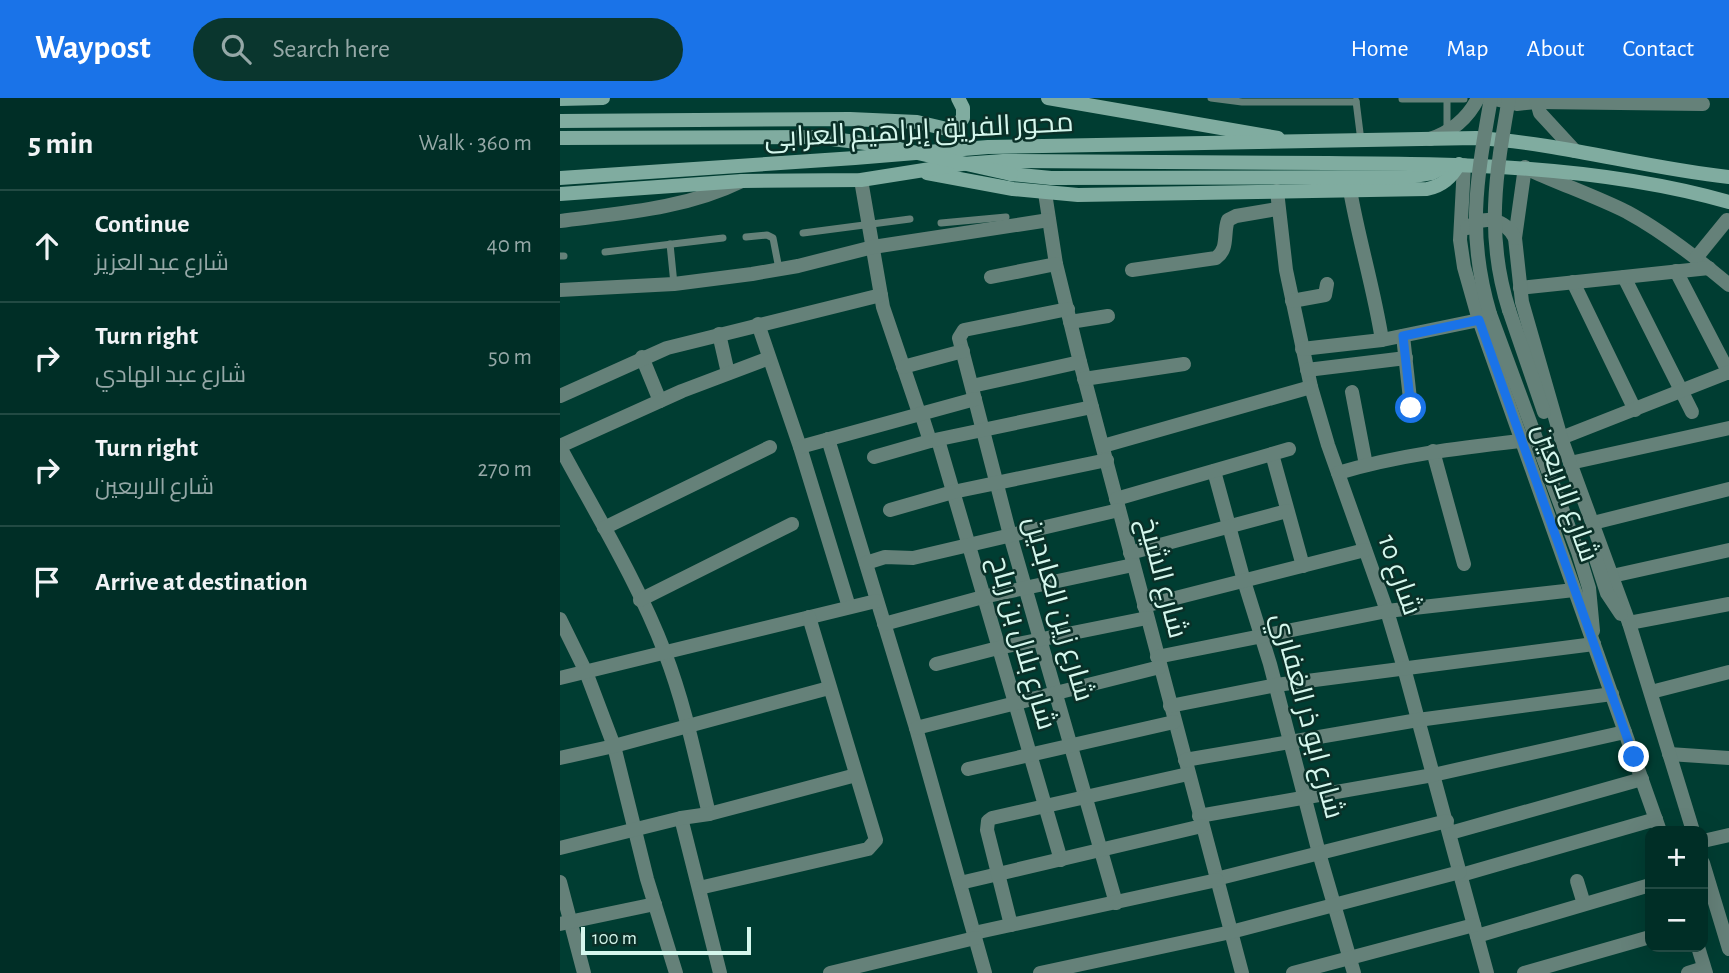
<!DOCTYPE html>
<meta charset="utf-8">
<style>
body{margin:0;font-family:"Alegreya Sans",Cairo,sans-serif;background:#0a362e;color:#f1f3f6}
.controls{position:absolute;right:21px;bottom:21px;display:grid;overflow:hidden;border-radius:14px;box-shadow:0 7px 28px #0002}
.controls button{width:63px;height:63px;display:grid;place-items:center;padding:0;border:0;border-bottom:2px solid #224a43;background:#002e26;color:#f1f3f6;font:35px sans-serif}
.scale{position:absolute;left:21px;bottom:18px;width:170px;box-sizing:border-box;padding-left:7px;border:4px solid #d5f7ed;border-top:0;font-size:19px;line-height:24px;white-space:nowrap;color:#d5f7ed;-webkit-text-stroke:5px #0a3028;paint-order:stroke}
.stop{position:absolute;width:21px;height:21px;margin:-16px;border:5px solid #1a73e8;border-radius:50%;background:#fff}
.stop.end{background:#1a73e8;border-color:#fff;box-shadow:0 2px 7px #0008}
.list{margin:0;padding:0;list-style:none}
h2{display:flex;justify-content:space-between;align-items:center;height:91px;margin:0;padding:0 28px;font-size:30px}
h2 small{font-size:23px;font-weight:400;color:#95a8a7}
.list li{display:grid;grid-template-columns:46px 1fr auto;gap:21px;align-items:center;box-sizing:border-box;height:112px;padding:0 28px;border-top:2px solid #224a43}
.list b{display:block;font-size:26px;white-space:nowrap}
.list p{margin:0;font-size:23px;white-space:nowrap;color:#95a8a7}
.list em{font-size:23px;font-style:normal;color:#95a8a7}
.icon{flex:none;width:38px;height:38px;fill:none;stroke:currentColor;stroke-width:2;stroke-linecap:round;stroke-linejoin:round}
.map{position:relative;flex:none;width:1169px;height:875px;overflow:hidden}
header{display:flex;align-items:center;gap:42px;box-sizing:border-box;height:98px;padding:0 35px;background:#1a73e8;color:#fff}
header strong{font-size:33px}
nav{display:flex;gap:38px;margin-inline-start:auto;font-size:24px}
.search{width:490px;height:63px;background:#0a362e;display:flex;align-items:center;gap:18px;box-sizing:border-box;padding:0 24px;border-radius:38px;color:#95a8a7;font-size:26px}
main{display:flex}
aside{flex:1;background:#002e26}
.map>svg:first-child{display:block}
.lines{fill:none;stroke-linecap:round;stroke-linejoin:round}
.service{stroke:#658179;stroke-width:7}
.minor{stroke:#658179;stroke-width:14}
.tertiary{stroke:#658179;stroke-width:14}
.secondary{stroke:#80aca0;stroke-width:14}
.tertiary-bridge{stroke:#658179;stroke-width:14}
.secondary-bridge{stroke:#80aca0;stroke-width:14}
.route{stroke:#1a73e8;stroke-width:9}
.labels{text-anchor:middle;dominant-baseline:central;stroke-width:5;stroke-linejoin:round;paint-order:stroke}
.street-label{font-size:28px;fill:#d5f7ed;stroke:#0a3028}
</style>
<header>
<strong>Waypost</strong>
<div class="search"><svg class="icon" aria-label="search" viewBox="0 0 24 24"><circle cx="10" cy="10" r="6"/><path d="M15 15l6 6"/></svg>Search here</div>
<nav><a>Home</a><a>Map</a><a>About</a><a>Contact</a></nav>
</header>
<main>
<aside>
<h2>5 min<small>Walk · 360 m</small></h2>
<ul class="list">
<li><svg class="icon" aria-label="ahead" viewBox="0 0 24 24"><path d="M12 20V5M6 11l6-6 6 6"/></svg><div><b>Continue</b><p>شارع عبد العزيز</p></div><em>40 m</em></li>
<li><svg class="icon" aria-label="right" viewBox="0 0 24 24"><path d="M7 20v-9h11M14 6l5 5-5 5"/></svg><div><b>Turn right</b><p>شارع عبد الهادي</p></div><em>50 m</em></li>
<li><svg class="icon" aria-label="right" viewBox="0 0 24 24"><path d="M7 20v-9h11M14 6l5 5-5 5"/></svg><div><b>Turn right</b><p>شارع الاربعين</p></div><em>270 m</em></li>
<li><svg class="icon" aria-label="arrive" viewBox="0 0 24 24"><path d="M6 21V4h12l-3 4 3 4H6"/></svg><div><b>Arrive at destination</b></div></li>
</ul>
</aside>
<div class="map">
<svg width="1169" height="875" viewBox="0 0 1169 875">
<rect width="100%" height="100%" fill="#003d32"/>
<g class="lines">
<g class="service">
<polyline points="651,0 682,4 796,4"/>
<polyline points="887,0 887,33"/>
<polyline points="842,1 904,1"/>
<polyline points="796,3 801,43"/>
<polyline points="381,125 446,119"/>
<polyline points="243,135 350,121"/>
<polyline points="186,139 207,137 213,140 219,171"/>
<polyline points="110,146 114,186"/>
<polyline points="45,154 163,140"/>
<polyline points="0,158 4,158"/>
</g>
<g class="minor">
<polyline points="976,4 1143,6"/>
<path d="M972,73C1003,87 1037,99 1067,114C1104,134 1137,160 1169,187"/>
<polyline points="301,82 323,209 359,315"/>
<path d="M790,92C799,143 814,191 822,242"/>
<polyline points="717,93 726,172 751,289 768,347 827,513 844,570 927,875"/>
<polyline points="485,95 496,166 520,264 682,875"/>
<polyline points="1136,160 1167,122"/>
<path d="M572,172L656,160C669,151 663,135 668,122L676,118L717,111"/>
<polyline points="1116,173 1169,275"/>
<polyline points="431,179 496,166"/>
<polyline points="1064,179 1132,314"/>
<polyline points="1013,184 1075,312"/>
<polyline points="960,190 1149,170"/>
<polyline points="0,192 114,186 192,176 238,168 313,149 489,122"/>
<polyline points="732,203 765,197 767,186"/>
<polyline points="508,211 404,232 399,240 450,437 556,805"/>
<polyline points="510,224 548,218"/>
<polyline points="198,226 240,349 289,509"/>
<polyline points="159,236 168,275"/>
<polyline points="843,238 851,310"/>
<polyline points="742,251 822,242 919,222"/>
<polyline points="82,259 100,303"/>
<polyline points="343,269 403,253"/>
<polyline points="747,272 846,260"/>
<polyline points="524,281 624,266"/>
<polyline points="412,288 520,264"/>
<polyline points="792,294 806,367"/>
<polyline points="0,298 107,250 321,197"/>
<polyline points="361,315 370,343"/>
<polyline points="1001,340 1169,274"/>
<polyline points="268,341 356,630 425,875"/>
<polyline points="378,342 501,762"/>
<polyline points="0,348 122,293 209,260"/>
<polyline points="543,348 751,289"/>
<path d="M0,349C36,416 78,484 105,555C125,607 136,662 149,716"/>
<polyline points="240,349 415,301"/>
<polyline points="873,353 904,466"/>
<polyline points="712,356 743,468"/>
<polyline points="314,359 370,343 532,309"/>
<polyline points="1010,365 1169,330"/>
<polyline points="654,373 684,483 710,566 759,755 794,875"/>
<path d="M778,375C838,357 899,350 960,343"/>
<polyline points="556,401 729,351"/>
<polyline points="330,412 393,394 547,362"/>
<polyline points="1033,425 1169,391"/>
<polyline points="44,430 210,349"/>
<polyline points="570,455 727,413"/>
<polyline points="306,465 325,459 353,460 559,412"/>
<polyline points="1052,478 1169,452"/>
<polyline points="80,502 232,426"/>
<polyline points="584,508 805,452"/>
<polyline points="0,521 26,574 54,648 87,781 116,875"/>
<polyline points="1069,525 1169,506"/>
<polyline points="324,526 423,499 573,467"/>
<polyline points="597,559 827,513 1014,492"/>
<polyline points="376,566 438,550 587,520"/>
<polyline points="0,580 316,503"/>
<polyline points="1091,594 1169,574"/>
<polyline points="610,608 716,587 1034,546"/>
<polyline points="356,630 600,569"/>
<polyline points="1109,656 1169,660"/>
<polyline points="0,660 54,648 269,590"/>
<polyline points="625,662 858,622 1052,596"/>
<polyline points="408,671 614,624"/>
<polyline points="639,718 873,677 1065,634"/>
<polyline points="121,720 160,875"/>
<polyline points="890,735 1082,681"/>
<polyline points="1143,743 1169,737"/>
<polyline points="0,750 121,720 149,716 296,677"/>
<polyline points="901,777 1096,721"/>
<polyline points="656,781 887,723"/>
<polyline points="1017,783 1024,806"/>
<polyline points="0,784 24,875"/>
<polyline points="400,785 642,728"/>
<polyline points="139,790 308,751 316,742 249,519"/>
<polyline points="0,826 95,806"/>
<polyline points="451,827 427,732 428,723 432,720 628,676"/>
<polyline points="414,835 657,782"/>
<polyline points="917,838 1090,787"/>
<polyline points="270,875 415,840"/>
<polyline points="480,875 671,834 900,774"/>
<polyline points="733,875 914,827"/>
<polyline points="964,875 1090,839"/>
<polyline points="1128,875 1144,870"/>
</g>
<g class="tertiary">
<polyline points="930,0 957,6 976,4"/>
<polyline points="976,0 980,15 1015,53"/>
<path d="M870,41C891,34 908,20 918,0"/>
<polyline points="904,67 900,142 904,169 919,222 1100,733"/>
<polyline points="965,69 955,140 962,204 1001,340 1069,525 1133,733"/>
<path d="M0,123C62,115 125,111 182,83"/>
<path d="M907,130C924,116 945,121 955,140"/>
<polyline points="949,212 984,314"/>
<polyline points="930,216 1018,454 1029,490 1033,533"/>
<polyline points="1034,455 1047,495 1061,516"/>
<polyline points="1143,765 1169,851"/>
<polyline points="1138,849 1146,875"/>
</g>
<g class="secondary">
<polyline points="488,0 718,40"/>
<polyline points="0,1 43,0"/>
<polyline points="0,23 290,21 357,24 387,31 395,29 403,20 403,10 398,0"/>
<polyline points="0,40 255,39"/>
<path d="M367,75L453,91L518,97L867,91C882,88 891,80 899,66"/>
<polyline points="451,76 491,80 848,79 872,75 885,68"/>
<path d="M0,80L295,60L428,49L916,40C1001,45 1084,70 1169,79"/>
<path d="M0,96L182,83L301,82L402,66L443,63C551,63 659,64 768,65C903,66 1038,67 1169,104"/>
</g>
<g class="tertiary-bridge">
<path d="M949,0C936,75 925,137 949,212"/>
<path d="M930,216C906,135 917,80 931,0"/>
</g>
<polyline class="secondary-bridge" points="255,39 322,47 451,76"/>
</g>
<g class="lines">
<polyline class="route" points="851,310 843,238 919,222 1074,659"/>
</g>
<g class="labels">
<g class="street-label">
<text transform="translate(359 33) rotate(-3)">محور الفريق إبراهيم العرابى</text>
<text transform="translate(1005 395) rotate(70)">شارع الاربعين</text>
<text transform="translate(839 477) rotate(71)">شارع 10</text>
<text transform="translate(602 480) rotate(75)">شارع الشيخ</text>
<text transform="translate(498 511) rotate(74)">شارع زين العابدين</text>
<text transform="translate(462 545) rotate(74)">شارع بلال بن رباح</text>
<text transform="translate(747 618) rotate(75)">شارع ابو ذر الغفاري</text>
</g>
</g>
</svg>
<div class="controls">
<button>+</button>
<button>−</button>
</div>
<div class="scale">100 m</div>
<div class="stop" style="left:851px;top:310px"></div>
<div class="stop end" style="left:1074px;top:659px"></div>
</div>
</main>
